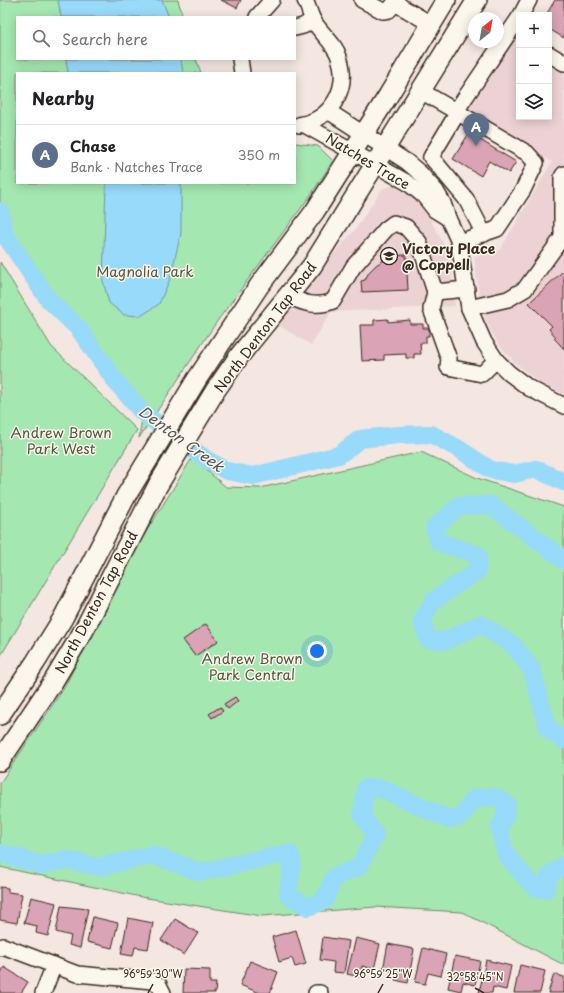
<!DOCTYPE html>
<meta charset="utf-8">
<style>
body{margin:0;font-family:"Playpen Sans",sans-serif;background:#f2f2f2;color:#202124}
.controls{position:absolute;right:12px;top:12px;display:grid;overflow:hidden;border-radius:0px;box-shadow:0 2px 10px #0003}
.controls button{width:36px;height:36px;display:grid;place-items:center;padding:0;border:0;border-bottom:1px solid #e0e0e0;background:#fff;color:#202124;font:20px sans-serif}
.compass{position:absolute;left:468px;top:12px;width:36px;height:36px;border-radius:50%;background:#fff;box-shadow:0 2px 10px #0003;rotate:31deg}
.you{position:absolute;left:317px;top:651px;width:14px;height:14px;margin:-10px;border:3px solid #fff;border-radius:50%;background:#1a73e8;box-shadow:0 0 0 6px #1a73e833}
.badge{display:grid;place-items:center;width:26px;height:26px;border-radius:50%;background:#3b2a1e;color:#fff;font-size:13px;font-weight:700}
.pin{position:absolute;translate:-50% -33px;filter:drop-shadow(0 1px 2px #0008)}
.pin::after{content:'';position:absolute;top:21px;width:14px;height:12px;background:inherit;clip-path:polygon(0 0,100% 0,50% 100%)}
.list{margin:0;padding:0;list-style:none}
h2{display:flex;justify-content:space-between;align-items:center;height:52px;margin:0;padding:0 16px;font-size:17px}
h2 small{font-size:13px;font-weight:400;color:#757577}
.list li{display:grid;grid-template-columns:26px 1fr auto;gap:12px;align-items:center;box-sizing:border-box;height:60px;padding:0 16px;border-top:1px solid #e0e0e0}
.list b{display:block;font-size:15px;white-space:nowrap}
.list p{margin:0;font-size:13px;white-space:nowrap;color:#757577}
.list em{font-size:13px;font-style:normal;color:#757577}
.icon{flex:none;width:22px;height:22px;fill:none;stroke:currentColor;stroke-width:2;stroke-linecap:round;stroke-linejoin:round}
.map{position:relative;flex:none;width:564px;height:993px;overflow:hidden}
.search{position:absolute;background:#fff;box-shadow:0 2px 10px #0003;left:16px;top:16px;width:280px;height:44px;display:flex;align-items:center;gap:10px;box-sizing:border-box;padding:0 14px;border-radius:0px;color:#757577;font-size:15px}
.panel{position:absolute;background:#fff;box-shadow:0 2px 10px #0003;left:16px;top:72px;width:280px;height:112px;border-radius:0px}
.map>svg:first-child{display:block}
.built{fill:#ecd2d4}
.green{fill:#a4e7b1;stroke:#708868}
.water{fill:#98dafa;stroke:#7394a2}
.lines{fill:none;stroke-linecap:round;stroke-linejoin:round}
.river{stroke:#98dafa;stroke-width:18}
.building{fill:#daa3b6;stroke:#3b2a1e}
.minor-casing{stroke:#3b2a1e;stroke-width:18}
.major-casing{stroke:#3b2a1e;stroke-width:22}
.minor{stroke:#fbf7ec;stroke-width:15}
.major{stroke:#fbf7ec;stroke-width:19}
.ticks{fill:none;stroke:#3b2a1e;stroke-width:1.5}
.labels{text-anchor:middle;dominant-baseline:central;stroke-width:3;stroke-linejoin:round;paint-order:stroke}
.street-label{font-size:14px;fill:#3b2a1e;stroke:#fbf7ec}
.poi-label{font-size:14px;font-weight:bold;fill:#3b2a1e;stroke:#fbf7ec;text-anchor:start}
.park-label{font-size:14px;fill:#555943;stroke:#fbf7ec}
.water-label{font-size:15px;font-style:italic;fill:#525655;stroke:#fbf7ec}
.ticks-label{font-size:10px;text-anchor:middle;fill:#3b2a1e;stroke:#fbf7ec;stroke-width:3;stroke-linejoin:round;paint-order:stroke}
</style>
<div class="map">
<svg width="564" height="993" viewBox="0 0 564 993">
<rect width="100%" height="100%" fill="#f4e6e1"/>
<filter id="ink" filterUnits="userSpaceOnUse"><feTurbulence type="fractalNoise" baseFrequency=".025" numOctaves="2"/><feDisplacementMap in="SourceGraphic" scale="8" xChannelSelector="R" yChannelSelector="G"/><feConvolveMatrix kernelMatrix="1 2 1 2 8 2 1 2 1" color-interpolation-filters="sRGB"/></filter>
<g filter="url(#ink)">
<g class="built">
<polygon points="512,38 519,42 519,117 549,117 549,60 564,70 564,394 540,383 515,363 497,342 485,319 478,288 474,256 500,250 552,162 464,109"/>
<polygon points="393,185 413,198 428,215 443,243 451,269 455,306 331,312 311,345 278,325 316,273 355,230 382,189"/>
</g>
<g class="green">
<polygon points="0,0 178,0 183,17 17,17 17,59 196,59 201,73 17,73 17,183 295,183 295,143 318,146 333,161 310,196 218,320 139,438 143,412 116,382 79,329 48,299 5,235 0,211"/>
<polygon points="0,262 51,346 137,430 0,657"/>
<polygon points="421,452 477,478 564,507 564,965 462,912 375,907 262,916 141,897 0,867 0,783 64,688 128,561 192,458 226,487 260,488"/>
</g>
<g class="water">
<polygon points="58,0 162,0 169,17 61,17"/>
<polygon points="66,59 181,59 183,73 68,73"/>
<polygon points="106,183 181,183 181,233 170,279 159,304 141,316 124,315 109,303 103,281"/>
</g>
<g class="lines">
<g class="river">
<polyline points="0,211 5,235 48,299 79,329 116,382 143,413 207,460 227,471 253,476 339,455 360,439 397,435 431,434 459,449 491,470 514,474 536,469 564,482"/>
<polyline points="564,560 491,505 459,506 434,528 439,542 478,555 477,571 433,601 422,621 428,639 446,641 480,624 514,646 532,670 548,729 564,740"/>
<polyline points="0,853 42,865 67,860 99,867 153,855 200,872 289,853 292,860 288,895 308,907 324,901 334,877 359,867 375,835 362,814 366,788 380,788 448,819 461,816 475,798 495,797 507,804 505,817 499,828 506,855 534,887 546,889 549,876 564,865"/>
</g>
</g>
<g class="building">
<polygon points="221,0 241,0 237,8"/>
<polygon points="555,0 564,0 564,38 549,29 549,15 546,15"/>
<polygon points="469,133 516,162 509,173 489,161 481,176 453,159"/>
<polygon points="406,255 408,290 362,292 361,281 365,280 369,272 376,265 384,260 384,256"/>
<polygon points="564,270 564,349 554,338 556,337 549,329 552,326 529,303"/>
<polygon points="388,319 388,322 410,320 410,324 423,324 423,328 429,328 429,336 426,336 426,343 420,343 421,354 414,354 414,358 406,358 406,354 384,355 384,360 362,361 360,325 374,325 374,320"/>
<polygon points="206,624 218,641 195,656 183,640"/>
<polygon points="235,697 238,701 228,709 224,704"/>
<polygon points="220,707 223,711 212,718 209,714"/>
<polygon points="0,887 8,888 8,892 22,894 17,923 0,920"/>
<polygon points="31,897 56,903 48,936 36,933 37,926 24,923"/>
<polygon points="61,906 88,909 80,948 69,945 71,936 56,932"/>
<polygon points="93,917 118,923 112,948 87,942"/>
<polygon points="128,918 153,923 148,949 135,947 133,956 121,954"/>
<polygon points="175,919 198,933 184,955 161,940"/>
<polygon points="296,930 306,964 295,967 292,958 279,962 272,937"/>
<polygon points="323,937 349,941 344,973 333,972 334,962 320,960"/>
<polygon points="356,938 380,944 374,969 362,966 360,977 347,974"/>
<polygon points="388,944 414,949 408,983 395,980 396,972 383,970"/>
<polygon points="423,948 446,954 441,976 428,973 425,984 415,982"/>
<polygon points="455,956 480,961 475,985 463,982 461,991 448,988"/>
<polygon points="486,960 511,966 506,990 493,987 492,993 479,993"/>
<polygon points="250,961 278,972 270,993 260,993 240,985"/>
<polygon points="520,965 545,971 540,993 514,993"/>
<polygon points="4,967 28,982 21,993 0,993 0,975"/>
<polygon points="184,969 210,970 210,983 216,983 215,993 183,993"/>
<polygon points="554,974 564,977 564,993 548,993"/>
</g>
<g class="lines">
<g class="minor-casing">
<g id="minor">
<polyline points="362,0 383,11 389,10 395,3"/>
<polyline points="397,0 395,3 431,24"/>
<polyline points="521,15 529,0"/>
<polyline points="257,17 272,0"/>
<polyline points="295,28 303,26 313,20"/>
<polyline points="549,54 564,63"/>
<polyline points="240,59 242,73"/>
<polyline points="421,91 527,153 536,163 523,190 497,229 459,242"/>
<polyline points="328,111 407,162 420,173 436,191 443,203 448,218 459,242 469,308 484,342 496,360 509,373 529,388 564,406"/>
<polyline points="456,111 519,18"/>
<polyline points="458,112 431,157 466,199 484,234"/>
<polyline points="303,124 408,183 424,196 435,210 448,218"/>
<path d="M299,125C331,120 350,89 339,57C335,43 320,33 313,20C310,14 308,6 305,0"/>
<polyline points="562,238 562,177 564,174"/>
<polyline points="435,292 467,289"/>
<path d="M288,296C303,303 317,308 333,301L353,267L386,229L394,223L406,227L419,242L435,292L431,309L449,359L448,367L482,374L496,360"/>
<polyline points="469,308 508,299 525,289 564,235"/>
<polyline points="0,948 3,946 77,974 153,981 159,985 163,993"/>
<polyline points="43,993 54,965"/>
<polyline points="316,993 320,993"/>
</g>
</g>
<g class="major-casing">
<g id="major">
<polyline points="0,715 35,663 63,618 126,496 197,379 259,286 315,211 388,96 446,0"/>
<polyline points="0,761 53,682 84,630 158,485 215,391 240,355 312,266 477,0"/>
</g>
</g>
<use href="#minor" class="minor"/>
<use href="#major" class="major"/>
</g>
</g>
<path class="ticks" d="M475,988L484,993M148,993L153,984M378,993L383,984"/>
<defs>
<g id="school-ring" transform="scale(0.9)"><circle r="9.5" fill="#fbf7ec" stroke="#3b2a1e" stroke-width="1.5"/><path d="M0-5L7-2L0 1L-7-2ZM-4 1L0 2.5L4 1V4Q0 6-4 4Z" fill="#3b2a1e"/></g>
</defs>
<g fill-rule="evenodd">
<use href="#school-ring" x="389" y="256"/>
</g>
<g class="labels">
<g class="street-label">
<text transform="translate(368 161) rotate(31)">Natches Trace</text>
<text transform="translate(265 327) rotate(-53)">North Denton Tap Road</text>
<text transform="translate(96 602) rotate(-62)">North Denton Tap Road</text>
</g>
<g class="poi-label">
<text x="402" y="248">Victory Place<tspan x="402" dy="16">@ Coppell</tspan></text>
</g>
<g class="park-label">
<text x="145" y="271">Magnolia Park</text>
<text x="61" y="432">Andrew Brown<tspan x="61" dy="16">Park West</tspan></text>
<text x="252" y="658">Andrew Brown<tspan x="252" dy="16">Park Central</tspan></text>
</g>
<g class="water-label">
<text transform="translate(182 438) rotate(36)">Denton Creek</text>
</g>
</g>
<g class="ticks-label">
<text x="153" y="978">96°59'30"W</text>
<text x="383" y="978">96°59'25"W</text>
<text x="475" y="981">32°58'45"N</text>
</g>
</svg>
<div class="controls">
<button>+</button>
<button>−</button>
<button><svg class="icon" aria-label="layers" viewBox="0 0 24 24"><path d="M12 4l9 5-9 5-9-5zM3 14l9 5 9-5"/></svg></button>
</div>
<svg class="compass" viewBox="-18 -18 36 36"><path d="M0-13l5 13h-10z" fill="#e53935"/><path d="M0 13l5-13h-10z" fill="#757577"/></svg>
<div class="you"></div>
<div class="pin badge" style="left:476px;top:146px;background:#5c6f8a">A</div>
<div class="search"><svg class="icon" aria-label="search" viewBox="0 0 24 24"><circle cx="10" cy="10" r="6"/><path d="M15 15l6 6"/></svg>Search here</div>
<section class="panel">
<h2>Nearby<small></small></h2>
<ul class="list">
<li><span class="badge" style="background:#5c6f8a">A</span><div><b>Chase</b><p>Bank · Natches Trace</p></div><em>350 m</em></li>
</ul>
</section>
</div>
